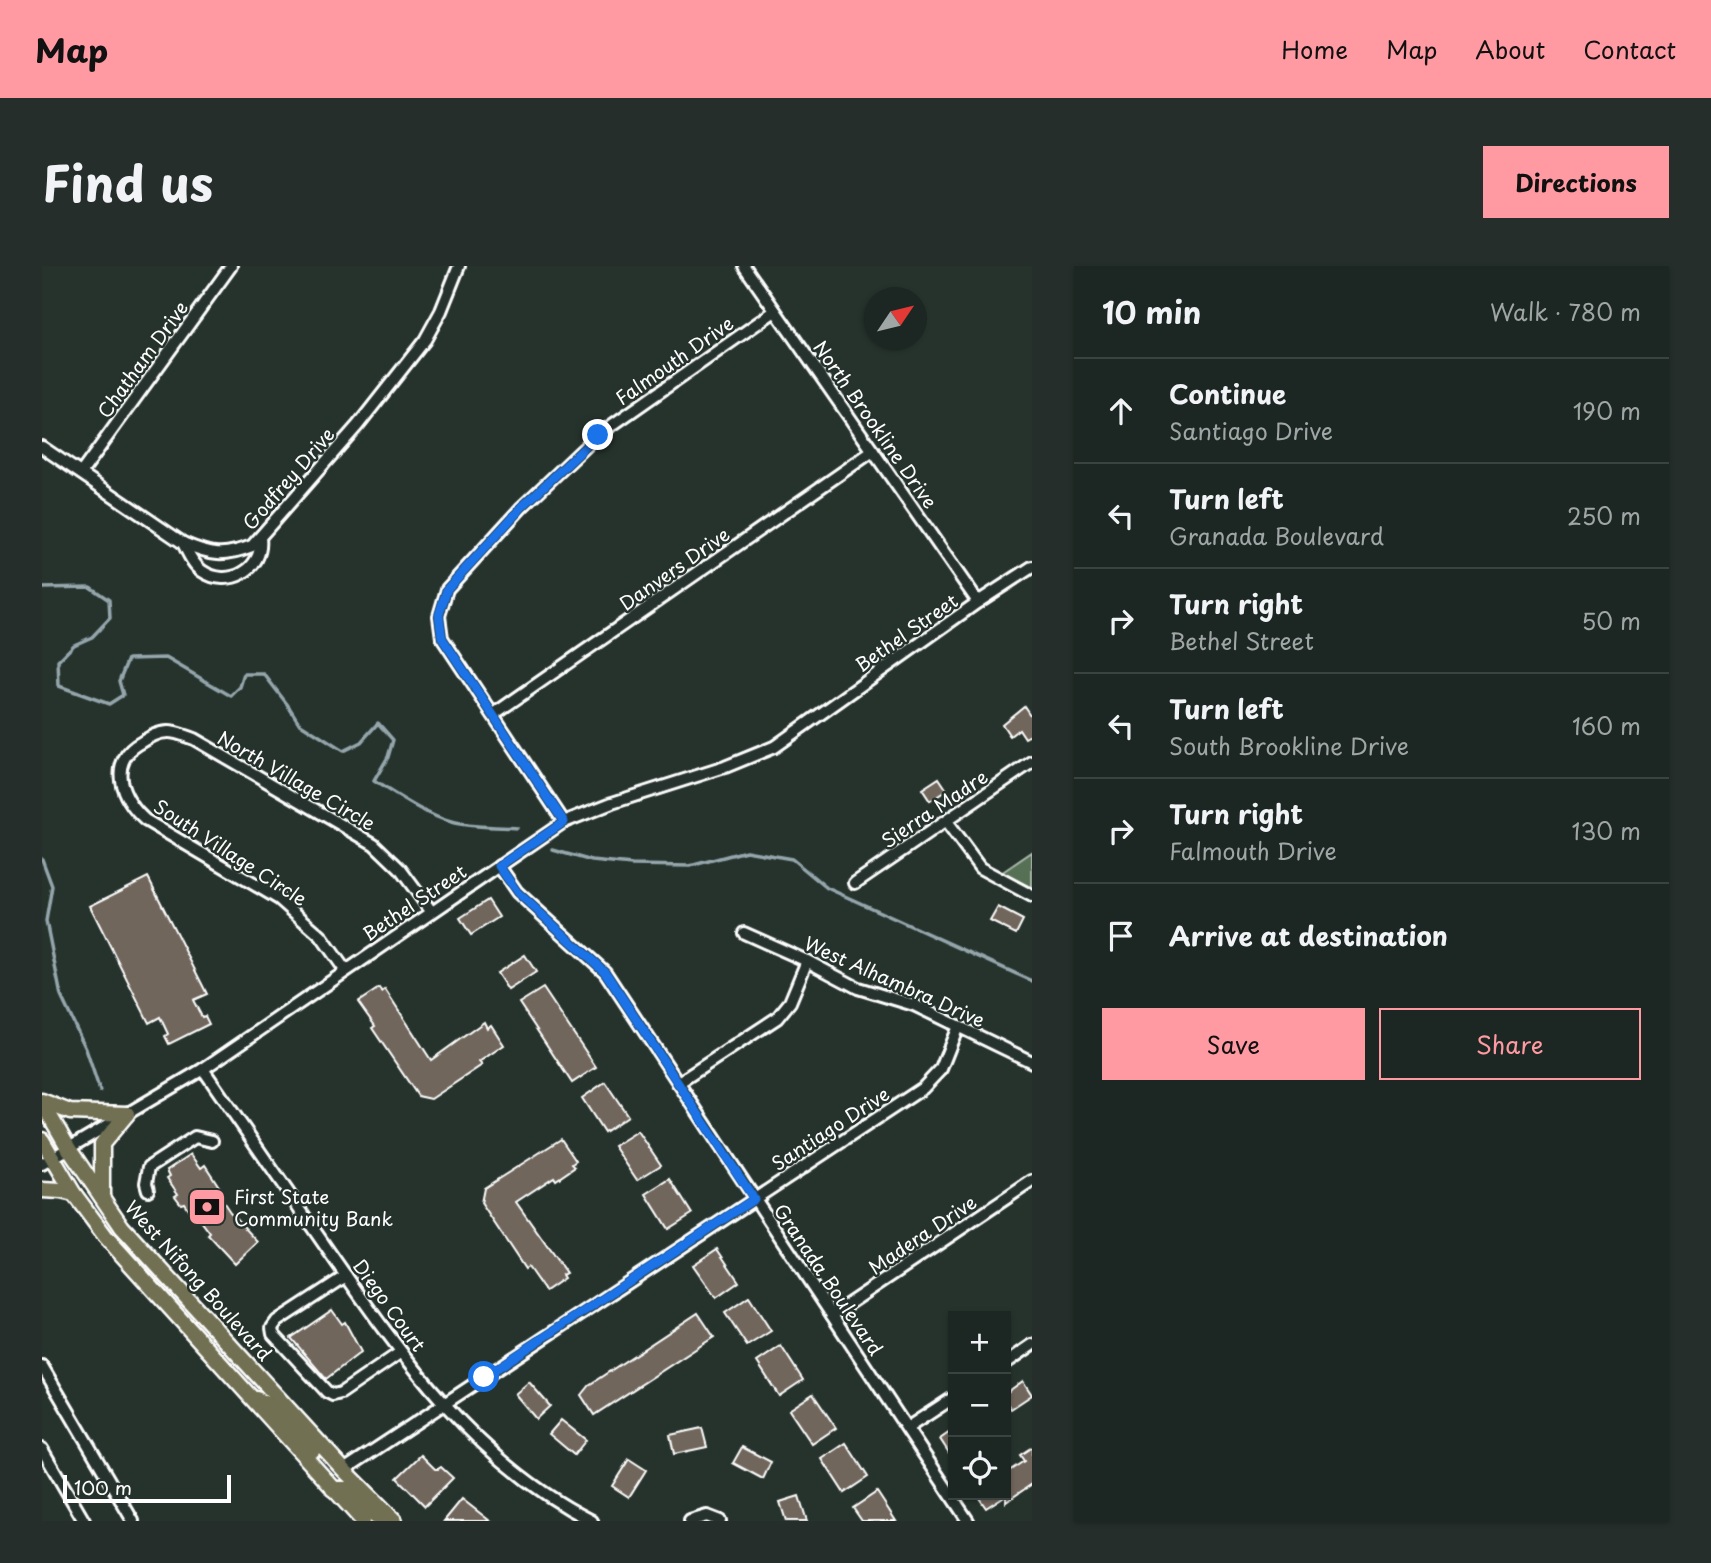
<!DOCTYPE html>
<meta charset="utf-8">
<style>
body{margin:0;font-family:"Playpen Sans",sans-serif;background:#252e2a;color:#f1f3f6}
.controls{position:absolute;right:21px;bottom:21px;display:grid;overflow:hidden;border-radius:0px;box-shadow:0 2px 5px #0004}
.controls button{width:63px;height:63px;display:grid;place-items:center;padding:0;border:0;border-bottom:2px solid #3a4340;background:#1c2622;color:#f1f3f6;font:35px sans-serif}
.compass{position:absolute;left:822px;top:21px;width:63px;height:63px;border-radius:50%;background:#1c2622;box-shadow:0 2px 5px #0004;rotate:55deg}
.scale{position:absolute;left:21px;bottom:18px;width:168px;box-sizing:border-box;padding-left:7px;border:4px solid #fff;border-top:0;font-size:19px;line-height:24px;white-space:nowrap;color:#fff;-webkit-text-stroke:5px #26332d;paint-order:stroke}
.stop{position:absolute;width:21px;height:21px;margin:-16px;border:5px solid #1a73e8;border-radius:50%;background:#fff}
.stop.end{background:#1a73e8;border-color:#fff;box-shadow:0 2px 7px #0008}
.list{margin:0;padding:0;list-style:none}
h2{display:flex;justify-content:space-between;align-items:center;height:91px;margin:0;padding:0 28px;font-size:30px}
h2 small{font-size:23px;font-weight:400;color:#a0a5a5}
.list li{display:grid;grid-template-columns:46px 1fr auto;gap:21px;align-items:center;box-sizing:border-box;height:105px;padding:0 28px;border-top:2px solid #3a4340}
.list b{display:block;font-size:26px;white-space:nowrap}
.list p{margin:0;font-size:23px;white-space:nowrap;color:#a0a5a5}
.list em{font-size:23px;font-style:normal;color:#a0a5a5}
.actions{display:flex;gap:14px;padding:21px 28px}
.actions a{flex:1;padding:16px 0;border:2px solid #ff9aa2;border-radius:0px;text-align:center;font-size:24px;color:#ff9aa2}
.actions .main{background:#ff9aa2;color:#111}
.icon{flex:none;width:38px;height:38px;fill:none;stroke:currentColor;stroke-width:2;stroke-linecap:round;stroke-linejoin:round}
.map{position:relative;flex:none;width:990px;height:1255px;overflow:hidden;border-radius:0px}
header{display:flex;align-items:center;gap:42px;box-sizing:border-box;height:98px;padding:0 35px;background:#ff9aa2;color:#111}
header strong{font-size:33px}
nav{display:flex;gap:38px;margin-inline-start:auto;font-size:24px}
.intro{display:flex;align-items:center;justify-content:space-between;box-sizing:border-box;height:168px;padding:0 42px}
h1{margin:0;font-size:49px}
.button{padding:18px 32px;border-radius:0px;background:#ff9aa2;color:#111;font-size:24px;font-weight:700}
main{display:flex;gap:42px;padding:0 42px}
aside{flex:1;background:#1c2622;border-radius:0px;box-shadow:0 2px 5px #0004}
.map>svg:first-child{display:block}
.green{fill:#566f55;stroke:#aab7aa;stroke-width:2}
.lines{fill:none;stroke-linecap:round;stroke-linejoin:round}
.stream{stroke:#95a6ac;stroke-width:3.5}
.building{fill:#71665b;stroke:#fff;stroke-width:2}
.minor-casing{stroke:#fff;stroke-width:16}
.major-casing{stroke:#fff;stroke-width:19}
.minor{stroke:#26332d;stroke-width:10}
.major{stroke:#716f52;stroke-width:14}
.route{stroke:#1a73e8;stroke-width:9}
.labels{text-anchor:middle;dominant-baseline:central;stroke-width:5;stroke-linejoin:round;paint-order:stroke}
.street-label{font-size:19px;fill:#fff;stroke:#26332d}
.poi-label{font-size:19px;fill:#fff;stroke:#26332d;text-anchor:start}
</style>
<header>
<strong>Map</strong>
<nav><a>Home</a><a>Map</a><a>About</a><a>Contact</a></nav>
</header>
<div class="intro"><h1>Find us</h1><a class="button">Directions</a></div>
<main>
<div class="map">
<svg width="990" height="1255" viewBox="0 0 990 1255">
<rect width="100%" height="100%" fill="#26332d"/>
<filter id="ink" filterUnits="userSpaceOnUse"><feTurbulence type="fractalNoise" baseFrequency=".0143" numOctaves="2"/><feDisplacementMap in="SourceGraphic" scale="14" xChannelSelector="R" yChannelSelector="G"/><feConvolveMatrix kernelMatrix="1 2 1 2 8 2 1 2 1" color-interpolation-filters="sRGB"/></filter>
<g filter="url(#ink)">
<polygon class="green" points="990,586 990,622 959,607"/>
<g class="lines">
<g class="stream">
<path d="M0,322L48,321L67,334L68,352L50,371L32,379L16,395L17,420L67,438L81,429L77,415L86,393L124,392L189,430L198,421L202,408H222L245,438L257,457L301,485L319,476L336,457L351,474L346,491L332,515C356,530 382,548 409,556C429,562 454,560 475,562"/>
<polyline points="511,584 550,595 590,599 648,600 704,585 750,593 785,622 990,715"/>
<polyline points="0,593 10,620 4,655 19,730 44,783 58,825"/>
</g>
</g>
<g class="building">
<polygon points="982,440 990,452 990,468 983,472 977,463 968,470 960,458"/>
<polygon points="897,512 905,524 888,535 880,523"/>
<polygon points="106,611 165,728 151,734 160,751 163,750 167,758 127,778 123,770 126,768 118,751 107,757 48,640"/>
<polygon points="446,634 457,651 429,669 418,652"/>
<polygon points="956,641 981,654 974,668 948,655"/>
<polygon points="483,689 494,706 466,724 455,707"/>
<polygon points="337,722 340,726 343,723 389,794 442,756 445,762 449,759 462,779 437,796 440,799 389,833 376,830 330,762 333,760 316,736"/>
<polygon points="501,722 554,801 530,817 477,737"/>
<polygon points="563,816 586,850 562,866 540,832"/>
<polygon points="596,865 619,899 595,914 572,880"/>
<polygon points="519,873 534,895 530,898 533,901 514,914 512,911 474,936 524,1007 520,1009 522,1012 503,1025 486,1001 483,1003 439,937 442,922"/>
<polygon points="149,888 159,902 163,899 178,922 174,925 188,946 216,976 193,998 166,969 168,967 156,951 153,954 142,937 139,938 133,930 136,928 125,912 128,910 125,904"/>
<polygon points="628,913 650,948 626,963 604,928"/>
<polygon points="675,983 697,1016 674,1032 651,999"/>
<polygon points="707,1031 729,1065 705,1080 683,1047"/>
<polygon points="290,1044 300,1058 303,1056 319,1086 284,1113 249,1072"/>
<polygon points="656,1047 672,1071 552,1149 539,1129 547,1119"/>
<polygon points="739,1080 761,1114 737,1130 715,1096"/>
<polygon points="981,1115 990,1129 969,1143 964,1136 964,1127"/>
<polygon points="487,1116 508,1140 494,1153 473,1128"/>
<polygon points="771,1128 794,1162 770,1178 747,1144"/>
<polygon points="519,1154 544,1174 532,1189 507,1168"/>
<polygon points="660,1162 665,1181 632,1188 628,1169"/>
<polygon points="911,1164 911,1193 898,1173"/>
<polygon points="804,1177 826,1211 802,1227 780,1193"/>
<polygon points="700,1181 729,1196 721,1213 691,1197"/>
<polygon points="990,1181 990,1218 964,1236 964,1207 982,1195 978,1189"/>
<polygon points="379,1189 393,1203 396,1203 399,1201 411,1212 383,1240 355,1212"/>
<polygon points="587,1193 604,1204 587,1231 570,1220"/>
<polygon points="835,1226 854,1255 820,1255 811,1242"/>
<polygon points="935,1229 964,1229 944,1242"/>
<polygon points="757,1230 765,1255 744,1255 738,1236"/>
<polygon points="420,1233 448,1255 402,1255"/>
</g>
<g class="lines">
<g class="minor-casing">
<g id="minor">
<polyline points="702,0 936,336"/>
<path d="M0,181L141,277C169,289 182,291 210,280L316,159L383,74L399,45L417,0"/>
<polyline points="39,207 189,0"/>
<path d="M141,277C146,287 151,299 160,305C186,323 222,304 218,272"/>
<polyline points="452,448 831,185"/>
<polyline points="522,556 400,372 397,350 405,323 480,241 556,169 733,45"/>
<polyline points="904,556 938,602 990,630"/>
<polyline points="457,600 475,626 563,706 926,1255"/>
<polyline points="813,617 990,496"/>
<polyline points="702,667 765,695 816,722 872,739 990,796"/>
<path d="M303,704L279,670L237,633L103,554C79,533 64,495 100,476C108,471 116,466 126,466C135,466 143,470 152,473L332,578L358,603L389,645"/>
<path d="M161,803C203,864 246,926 288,987C359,1089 435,1198 550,1255"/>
<polyline points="636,817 735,752 748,736 765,695"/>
<polyline points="0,898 161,803 522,556 570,537 683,501 732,481 936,336 990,301"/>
<polyline points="106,924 104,917 107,901 153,871 170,875"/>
<polyline points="304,1010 235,1055 230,1062 231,1068 285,1126 291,1129 299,1127 359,1086"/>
<polyline points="790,1049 990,915"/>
<polyline points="964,1097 990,1079"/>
<polyline points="0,1100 91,1255"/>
<polyline points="865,1162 911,1132"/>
<polyline points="0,1183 42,1255"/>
<polyline points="302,1204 881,822 899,803 916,760"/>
<polyline points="648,1255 665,1250 678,1255"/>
</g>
</g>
<g class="major-casing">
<g id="major">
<polyline points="0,835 28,846 85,848"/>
<polyline points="0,836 27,883 80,961 302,1204 353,1255"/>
<polyline points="0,874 32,928 64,971 321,1255"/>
<polyline points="0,924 19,925 32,928"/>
<polyline points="60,931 60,878 85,848"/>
<polyline points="214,1133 230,1140 271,1184"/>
<polyline points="291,1223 306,1223 338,1255"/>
</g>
</g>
<use href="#minor" class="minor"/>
<use href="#major" class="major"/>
</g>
</g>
<g class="lines" filter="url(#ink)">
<polyline class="route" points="442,1111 712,933 563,706 475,626 457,600 522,556 400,372 397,349 405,323 480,241 556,169"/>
</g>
<defs>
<g id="bank-square" transform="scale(2.0125)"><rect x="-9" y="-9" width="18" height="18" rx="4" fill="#ff9aa2" stroke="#26332d"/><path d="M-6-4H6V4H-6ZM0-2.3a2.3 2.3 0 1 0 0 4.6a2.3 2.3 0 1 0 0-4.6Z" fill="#111"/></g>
</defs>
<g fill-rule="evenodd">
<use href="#bank-square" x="165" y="941"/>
</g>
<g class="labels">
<g class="street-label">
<text transform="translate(100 93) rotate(-54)">Chatham Drive</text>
<text transform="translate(632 94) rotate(-35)">Falmouth Drive</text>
<text transform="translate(834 158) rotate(55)">North Brookline Drive</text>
<text transform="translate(246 212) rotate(-49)">Godfrey Drive</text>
<text transform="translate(632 302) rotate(-35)">Danvers Drive</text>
<text transform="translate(864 366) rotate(-35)">Bethel Street</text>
<text transform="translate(255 514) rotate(30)">North Village Circle</text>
<text transform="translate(892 542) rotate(-34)">Sierra Madre</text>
<text transform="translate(189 586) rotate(33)">South Village Circle</text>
<text transform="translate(372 636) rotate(-34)">Bethel Street</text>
<text transform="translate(853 715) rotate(24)">West Alhambra Drive</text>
<text transform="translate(788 862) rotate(-33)">Santiago Drive</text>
<text transform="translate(880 968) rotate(-34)">Madera Drive</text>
<text transform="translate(787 1013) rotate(56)">Granada Boulevard</text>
<text transform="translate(157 1014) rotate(48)">West Nifong Boulevard</text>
<text transform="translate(348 1039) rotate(54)">Diego Court</text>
</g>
<g class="poi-label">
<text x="192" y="930">First State<tspan x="192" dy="22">Community Bank</tspan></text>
</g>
</g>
</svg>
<div class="controls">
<button>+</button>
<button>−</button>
<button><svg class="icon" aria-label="locate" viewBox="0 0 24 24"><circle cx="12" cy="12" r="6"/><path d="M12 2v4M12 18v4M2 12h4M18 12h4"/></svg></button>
</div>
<svg class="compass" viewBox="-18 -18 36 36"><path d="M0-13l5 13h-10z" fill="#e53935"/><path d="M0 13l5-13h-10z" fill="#a0a5a5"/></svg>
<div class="scale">100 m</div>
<div class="stop" style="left:442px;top:1111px"></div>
<div class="stop end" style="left:556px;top:169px"></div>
</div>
<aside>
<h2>10 min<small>Walk · 780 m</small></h2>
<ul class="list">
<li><svg class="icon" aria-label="ahead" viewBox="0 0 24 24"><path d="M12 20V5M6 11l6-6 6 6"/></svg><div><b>Continue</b><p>Santiago Drive</p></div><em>190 m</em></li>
<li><svg class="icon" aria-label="left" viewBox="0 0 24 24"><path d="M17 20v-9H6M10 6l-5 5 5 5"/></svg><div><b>Turn left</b><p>Granada Boulevard</p></div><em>250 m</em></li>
<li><svg class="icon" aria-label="right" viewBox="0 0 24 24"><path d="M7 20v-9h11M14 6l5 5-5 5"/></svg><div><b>Turn right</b><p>Bethel Street</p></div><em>50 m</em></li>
<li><svg class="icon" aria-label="left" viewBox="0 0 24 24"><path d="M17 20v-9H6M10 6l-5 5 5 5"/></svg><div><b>Turn left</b><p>South Brookline Drive</p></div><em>160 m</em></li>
<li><svg class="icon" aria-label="right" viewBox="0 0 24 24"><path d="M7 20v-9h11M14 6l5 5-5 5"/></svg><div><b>Turn right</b><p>Falmouth Drive</p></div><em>130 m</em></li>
<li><svg class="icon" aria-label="arrive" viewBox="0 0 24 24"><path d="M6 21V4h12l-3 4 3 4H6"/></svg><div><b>Arrive at destination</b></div></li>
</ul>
<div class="actions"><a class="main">Save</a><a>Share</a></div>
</aside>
</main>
